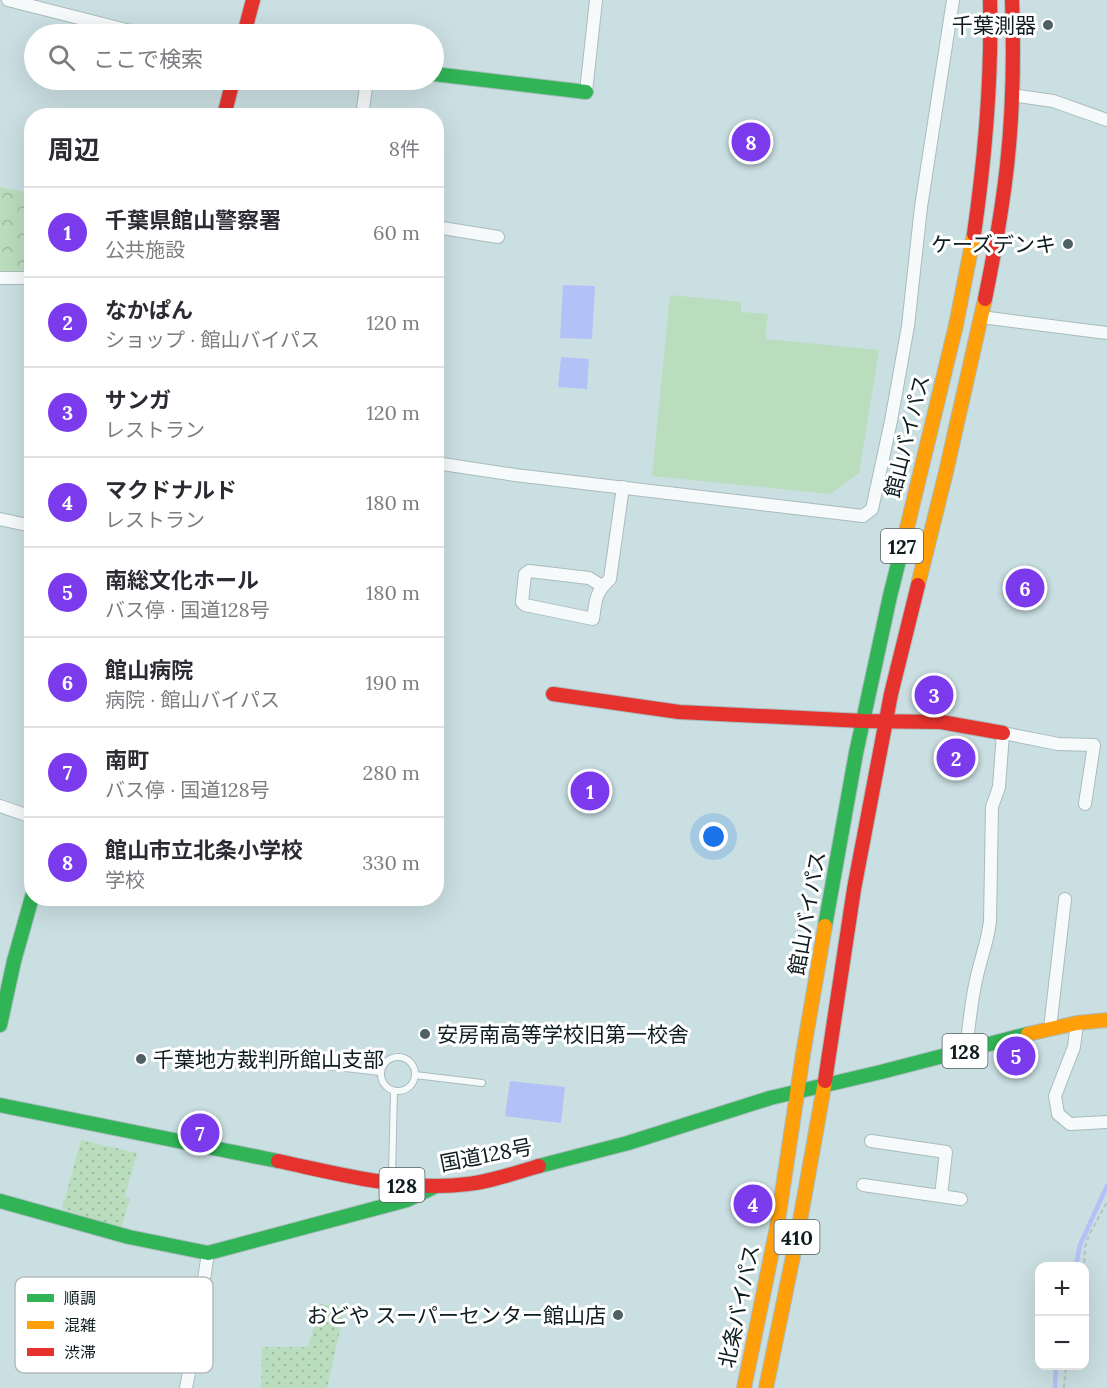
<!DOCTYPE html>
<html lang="ja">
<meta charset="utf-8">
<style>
body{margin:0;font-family:Lora,"Noto Sans JP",serif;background:#f7f7f7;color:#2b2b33}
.controls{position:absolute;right:18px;bottom:18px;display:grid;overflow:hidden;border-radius:12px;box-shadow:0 6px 24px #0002}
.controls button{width:54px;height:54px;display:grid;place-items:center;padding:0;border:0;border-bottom:2px solid #e1e1e2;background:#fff;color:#2b2b33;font:30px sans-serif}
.you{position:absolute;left:714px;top:837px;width:21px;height:21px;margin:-15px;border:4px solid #fff;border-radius:50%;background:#1a73e8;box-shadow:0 0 0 9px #1a73e833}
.badge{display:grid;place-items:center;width:39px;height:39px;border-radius:50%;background:#7c3aed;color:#fff;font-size:20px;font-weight:700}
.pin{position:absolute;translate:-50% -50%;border:3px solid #fff;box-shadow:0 2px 6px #0006}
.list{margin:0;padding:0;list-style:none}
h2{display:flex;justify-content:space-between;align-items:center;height:78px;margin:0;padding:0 24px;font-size:26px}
h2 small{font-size:20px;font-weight:400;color:#7c7c81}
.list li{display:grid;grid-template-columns:39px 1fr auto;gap:18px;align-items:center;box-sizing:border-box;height:90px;padding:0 24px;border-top:2px solid #e1e1e2}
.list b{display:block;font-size:22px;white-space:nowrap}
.list p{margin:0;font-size:20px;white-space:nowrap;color:#7c7c81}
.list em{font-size:20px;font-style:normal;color:#7c7c81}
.icon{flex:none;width:33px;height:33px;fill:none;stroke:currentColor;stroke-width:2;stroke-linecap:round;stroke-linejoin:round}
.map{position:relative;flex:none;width:1107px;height:1388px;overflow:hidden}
.search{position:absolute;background:#fff;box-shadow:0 6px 24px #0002;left:24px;top:24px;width:420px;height:66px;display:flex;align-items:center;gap:15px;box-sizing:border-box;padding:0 21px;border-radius:33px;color:#7c7c81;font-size:22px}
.panel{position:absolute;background:#fff;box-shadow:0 6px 24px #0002;left:24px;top:108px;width:420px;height:798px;border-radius:24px}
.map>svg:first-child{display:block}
.grass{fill:url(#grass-dots)}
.forest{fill:url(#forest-crowns)}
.garden{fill:#baddbd}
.water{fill:#b2c2f6}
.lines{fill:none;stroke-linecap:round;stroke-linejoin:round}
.stream{stroke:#b2c2f6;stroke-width:4.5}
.lane-casing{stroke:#a9bbbd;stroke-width:8}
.street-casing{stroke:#a9bbbd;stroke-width:14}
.fast-casing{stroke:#a9bbbd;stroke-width:16}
.slow-casing{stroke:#a9bbbd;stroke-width:16}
.jam-casing{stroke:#a9bbbd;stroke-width:16}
.path{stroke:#b8c0c1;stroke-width:2;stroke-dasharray:4.5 3;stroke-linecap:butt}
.lane{stroke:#f7fafb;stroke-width:6}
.street{stroke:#f7fafb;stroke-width:12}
.fast{stroke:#30b455;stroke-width:14}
.slow{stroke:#ff9f0a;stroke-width:14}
.jam{stroke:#e5322d;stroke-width:14}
.poi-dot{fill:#4f6063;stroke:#fff;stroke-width:2}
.labels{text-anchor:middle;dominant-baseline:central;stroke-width:6;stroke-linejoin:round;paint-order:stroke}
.shield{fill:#fff;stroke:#566062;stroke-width:1.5}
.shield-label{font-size:20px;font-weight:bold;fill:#0d1c1e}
.poi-label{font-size:21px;fill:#0d1c1e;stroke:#fff;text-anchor:end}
.street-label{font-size:21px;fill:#0d1c1e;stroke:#fff}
.key{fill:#fff;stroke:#b6bbbc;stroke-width:1.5}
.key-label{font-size:16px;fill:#0d1c1e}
</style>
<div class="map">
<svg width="1107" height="1388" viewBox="0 0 1107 1388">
<defs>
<pattern id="grass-dots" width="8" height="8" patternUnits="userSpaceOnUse" patternTransform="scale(1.5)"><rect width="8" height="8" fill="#baddbd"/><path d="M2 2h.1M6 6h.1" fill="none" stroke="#9fbda2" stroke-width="1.8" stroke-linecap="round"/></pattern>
<pattern id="forest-crowns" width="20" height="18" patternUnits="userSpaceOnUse" patternTransform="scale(1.5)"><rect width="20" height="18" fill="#baddbd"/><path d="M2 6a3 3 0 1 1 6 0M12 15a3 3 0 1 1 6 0" fill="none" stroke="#9fbda2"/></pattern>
</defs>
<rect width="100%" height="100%" fill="#cadfe2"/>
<g class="grass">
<polygon points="81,1140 137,1153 125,1196 130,1199 121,1228 62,1209"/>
<polygon points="321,1304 345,1308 327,1388 261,1388 262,1347 308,1347"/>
</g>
<polygon class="forest" points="0,187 31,193 31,274 0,273"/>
<polygon class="garden" points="670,295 741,302 741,312 768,314 765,339 879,350 859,473 830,494 652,476"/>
<g class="water">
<polygon points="563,285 595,286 592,339 560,338"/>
<polygon points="561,357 589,359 587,389 558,387"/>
<polygon points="510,1081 565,1087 561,1123 505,1116"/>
</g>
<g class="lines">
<g class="stream">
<polyline points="1076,1266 1080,1245 1107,1186"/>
<polyline points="1055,1388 1056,1366"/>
</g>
<g class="lane-casing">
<g id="lane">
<circle cx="398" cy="1074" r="17"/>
<polyline points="328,1066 380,1072"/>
<polyline points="415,1075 482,1083"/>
<polyline points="392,1177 394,1091"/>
</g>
</g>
<g class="street-casing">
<g id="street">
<polyline points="8,0 142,34"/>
<polyline points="586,92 596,0"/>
<polyline points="1012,95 1053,101 1107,120"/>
<polyline points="362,116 367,80"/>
<polyline points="436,227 498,237"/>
<polyline points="0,278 32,278"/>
<polyline points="981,317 1107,333"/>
<polyline points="436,463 515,475 863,516 872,509 891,421 908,326 921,207 953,0"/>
<polyline points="0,519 32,526"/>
<path d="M602,586L589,578L529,571L525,574L522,602L525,605L593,619C596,599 595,593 610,579L623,487"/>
<polyline points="0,806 32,817"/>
<polyline points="1077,1023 1074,1047 1055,1096 1058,1114 1070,1124 1107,1122"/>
<polyline points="1050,1028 1065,899"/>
<path d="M966,1051C969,1026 971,1000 977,976C981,958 988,940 990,921L992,807L999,787L1003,733L1058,744L1094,745L1085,804"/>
<polyline points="871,1141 946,1152 941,1196"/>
<polyline points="863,1185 961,1199"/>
<polyline points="186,1388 193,1352 208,1253"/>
</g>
</g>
<g class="fast-casing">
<g id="fast">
<polyline points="434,74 586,92"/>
<polyline points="825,926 856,753 890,596 906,532"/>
<polyline points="0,1025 14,961 32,897"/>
<polyline points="0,1105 278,1161"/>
<polyline points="539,1166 628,1143 770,1098 881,1072 1028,1034"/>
<polyline points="0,1201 129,1237 208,1253 407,1200 434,1187"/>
</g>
</g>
<g class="slow-casing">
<g id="slow">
<polyline points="906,532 956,325 974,234"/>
<polyline points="918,585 946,472 985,299"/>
<polyline points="1028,1034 1077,1023 1107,1020"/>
<polyline points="744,1388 777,1227 803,1054 825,926"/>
<polyline points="766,1388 798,1232 825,1081"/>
</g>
</g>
<g class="jam-casing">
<g id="jam">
<polyline points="244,34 253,0"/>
<polyline points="224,116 233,80"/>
<path d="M974,234C985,157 992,78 990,0"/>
<path d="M985,299C994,255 1002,211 1007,166C1013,111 1014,55 1012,0"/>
<polyline points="553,694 679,712 863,721 941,722 1003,733"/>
<polyline points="825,1081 854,889 891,694 918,585"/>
<path d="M278,1161C340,1174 404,1192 468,1184C490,1182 518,1172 539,1166"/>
</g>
</g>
<g class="path">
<polyline points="1084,1270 1085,1247 1089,1235 1107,1202"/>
<polyline points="1064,1388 1066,1366"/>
</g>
<use href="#lane" class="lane"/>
<use href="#street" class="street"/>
<use href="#fast" class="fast"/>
<use href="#slow" class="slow"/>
<use href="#jam" class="jam"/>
</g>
<g class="poi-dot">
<circle cx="1048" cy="25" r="6"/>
<circle cx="1068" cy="244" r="6"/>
<circle cx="425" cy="1034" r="6"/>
<circle cx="141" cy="1059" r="6"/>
<circle cx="618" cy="1315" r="6"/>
</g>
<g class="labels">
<g class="shield">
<rect x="881" y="529" width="42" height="34" rx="4.5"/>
<rect x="942.5" y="1034" width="45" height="34" rx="4.5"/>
<rect x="379.5" y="1168" width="45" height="34" rx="4.5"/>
<rect x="774.5" y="1220" width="45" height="34" rx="4.5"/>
</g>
<g class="shield-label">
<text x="902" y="546">127</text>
<text x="965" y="1051">128</text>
<text x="402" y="1185">128</text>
<text x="797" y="1237">410</text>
</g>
<g class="poi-label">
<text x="1036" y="25">千葉測器</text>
<text x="1056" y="244">ケーズデンキ</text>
<text x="437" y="1034" text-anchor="start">安房南高等学校旧第一校舎</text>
<text x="153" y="1059" text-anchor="start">千葉地方裁判所館山支部</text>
<text x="606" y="1315">おどや スーパーセンター館山店</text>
</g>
<g class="street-label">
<text transform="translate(907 436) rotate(-76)">館山バイパス</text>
<text transform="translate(807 913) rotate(-80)">館山バイパス</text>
<text transform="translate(486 1155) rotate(-11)">国道128号</text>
<text transform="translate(739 1306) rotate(-78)">北条バイパス</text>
</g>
</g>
<rect x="15" y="1277" width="198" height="96" rx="9" class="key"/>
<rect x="27" y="1294" width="27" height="8" fill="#30b455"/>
<rect x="27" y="1321" width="27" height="8" fill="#ff9f0a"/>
<rect x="27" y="1348" width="27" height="8" fill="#e5322d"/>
<g class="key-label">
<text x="64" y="1304">順調</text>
<text x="64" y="1331">混雑</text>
<text x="64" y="1358">渋滞</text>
</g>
</svg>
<div class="controls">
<button>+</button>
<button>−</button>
</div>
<div class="you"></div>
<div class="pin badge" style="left:590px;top:791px">1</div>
<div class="pin badge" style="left:956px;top:758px">2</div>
<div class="pin badge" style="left:934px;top:695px">3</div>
<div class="pin badge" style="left:753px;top:1204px">4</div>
<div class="pin badge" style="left:1016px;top:1056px">5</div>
<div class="pin badge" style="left:1025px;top:588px">6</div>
<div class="pin badge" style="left:200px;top:1133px">7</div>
<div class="pin badge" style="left:751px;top:142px">8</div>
<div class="search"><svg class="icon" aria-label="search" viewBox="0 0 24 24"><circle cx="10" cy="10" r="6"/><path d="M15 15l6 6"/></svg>ここで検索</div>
<section class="panel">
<h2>周辺<small>8件</small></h2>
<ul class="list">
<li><span class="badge">1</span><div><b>千葉県館山警察署</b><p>公共施設</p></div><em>60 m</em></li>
<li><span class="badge">2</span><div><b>なかぱん</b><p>ショップ · 館山バイパス</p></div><em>120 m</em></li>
<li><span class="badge">3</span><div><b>サンガ</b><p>レストラン</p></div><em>120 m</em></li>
<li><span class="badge">4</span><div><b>マクドナルド</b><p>レストラン</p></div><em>180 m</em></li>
<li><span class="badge">5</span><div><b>南総文化ホール</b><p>バス停 · 国道128号</p></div><em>180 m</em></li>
<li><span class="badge">6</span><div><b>館山病院</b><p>病院 · 館山バイパス</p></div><em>190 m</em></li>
<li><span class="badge">7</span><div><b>南町</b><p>バス停 · 国道128号</p></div><em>280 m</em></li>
<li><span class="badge">8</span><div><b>館山市立北条小学校</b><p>学校</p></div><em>330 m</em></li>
</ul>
</section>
</div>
